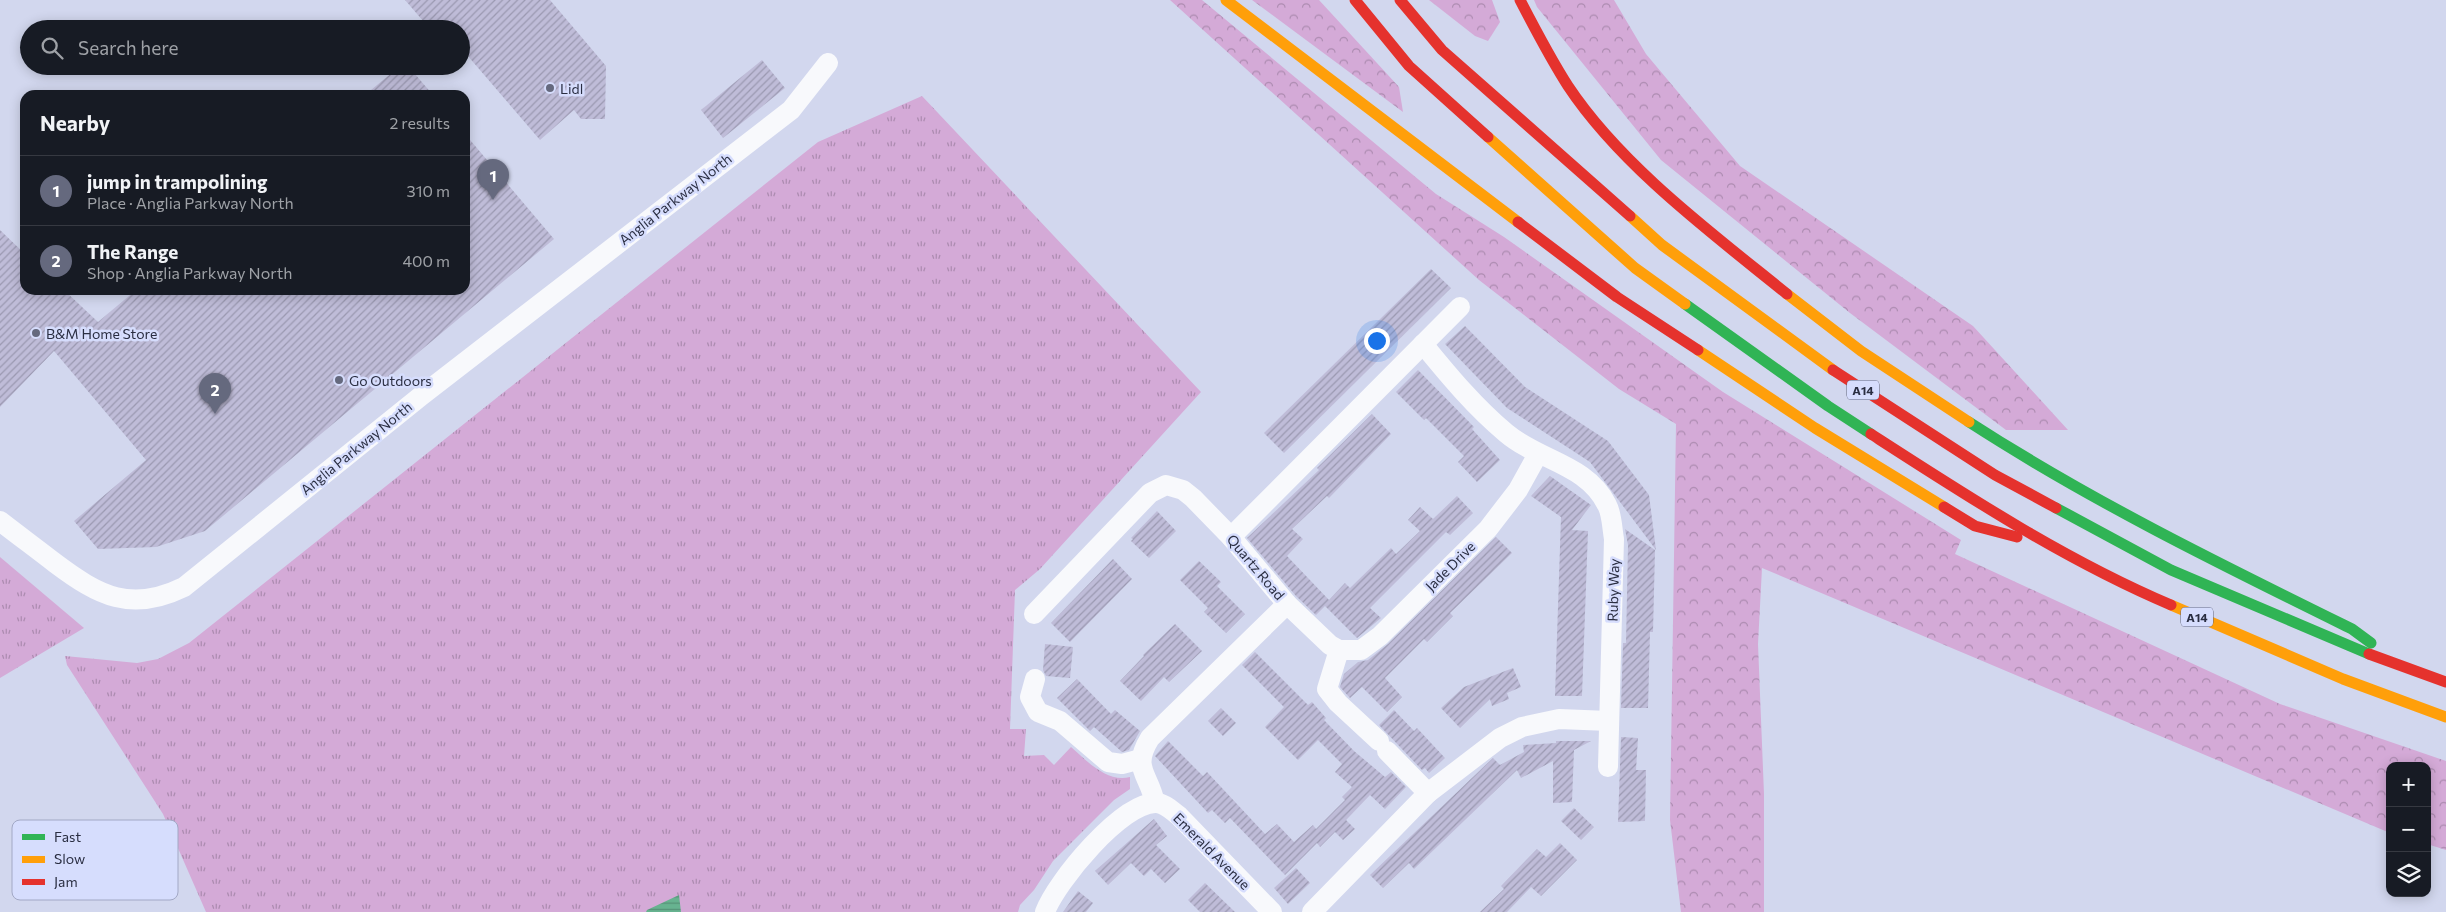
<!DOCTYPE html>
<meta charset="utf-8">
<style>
body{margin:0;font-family:Commissioner,sans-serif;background:#242831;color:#f1f3f6}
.controls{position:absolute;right:15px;bottom:15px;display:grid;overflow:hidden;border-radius:10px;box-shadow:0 2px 12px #0003}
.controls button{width:45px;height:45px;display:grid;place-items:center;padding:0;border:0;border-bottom:1px solid #363941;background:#171b24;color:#f1f3f6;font:25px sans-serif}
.you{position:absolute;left:1376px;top:340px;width:18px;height:18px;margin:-12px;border:4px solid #fff;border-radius:50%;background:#1a73e8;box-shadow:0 0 0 8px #1a73e833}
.badge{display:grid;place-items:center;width:32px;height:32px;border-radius:50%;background:#65697e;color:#fff;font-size:16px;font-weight:700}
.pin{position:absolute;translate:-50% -41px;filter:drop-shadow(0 1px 2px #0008)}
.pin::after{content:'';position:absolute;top:26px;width:18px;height:15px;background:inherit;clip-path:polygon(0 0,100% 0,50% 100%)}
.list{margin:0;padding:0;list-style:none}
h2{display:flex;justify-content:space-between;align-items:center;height:65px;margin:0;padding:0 20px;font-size:21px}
h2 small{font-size:16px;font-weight:400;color:#9ea1a6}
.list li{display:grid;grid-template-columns:32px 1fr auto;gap:15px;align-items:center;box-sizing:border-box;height:70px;padding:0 20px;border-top:1px solid #363941}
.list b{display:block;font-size:19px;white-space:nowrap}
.list p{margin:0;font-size:16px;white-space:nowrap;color:#9ea1a6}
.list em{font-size:16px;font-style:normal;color:#9ea1a6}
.icon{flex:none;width:28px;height:28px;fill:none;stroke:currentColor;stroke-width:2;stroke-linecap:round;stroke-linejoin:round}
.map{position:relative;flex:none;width:2446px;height:912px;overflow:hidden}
.search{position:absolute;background:#171b24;box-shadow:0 2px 12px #0003;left:20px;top:20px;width:450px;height:55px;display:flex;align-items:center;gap:12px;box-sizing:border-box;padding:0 18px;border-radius:28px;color:#9ea1a6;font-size:19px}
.panel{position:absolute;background:#171b24;box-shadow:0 2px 12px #0003;left:20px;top:90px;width:450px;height:205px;border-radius:15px}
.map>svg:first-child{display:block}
.grass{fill:url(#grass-tufts)}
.forest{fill:url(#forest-crowns)}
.water{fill:url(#water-rules)}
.building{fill:url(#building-hatch)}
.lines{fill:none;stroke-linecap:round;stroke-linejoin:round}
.street{stroke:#f8f9fc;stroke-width:20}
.fast{stroke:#30b455;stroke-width:11}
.slow{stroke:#ff9f0a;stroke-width:11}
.jam{stroke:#e5322d;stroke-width:11}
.poi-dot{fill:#65697e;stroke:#d6ddfd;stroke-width:2}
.labels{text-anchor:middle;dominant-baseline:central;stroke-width:5;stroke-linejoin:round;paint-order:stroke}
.shield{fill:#d6ddfd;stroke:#5e627a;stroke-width:1}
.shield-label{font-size:12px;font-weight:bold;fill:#2a2e42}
.poi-label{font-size:14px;fill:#2a2e42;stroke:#d6ddfd;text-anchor:start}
.street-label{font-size:14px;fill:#2a2e42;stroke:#d6ddfd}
.key{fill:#d6ddfd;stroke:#a2a8c5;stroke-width:1}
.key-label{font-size:14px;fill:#2a2e42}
</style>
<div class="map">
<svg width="2446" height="912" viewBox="0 0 2446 912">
<defs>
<pattern id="grass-tufts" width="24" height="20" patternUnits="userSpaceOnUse" patternTransform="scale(1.25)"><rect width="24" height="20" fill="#d4aad7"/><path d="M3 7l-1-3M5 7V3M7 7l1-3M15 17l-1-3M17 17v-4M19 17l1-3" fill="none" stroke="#ac8bb0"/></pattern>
<pattern id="forest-crowns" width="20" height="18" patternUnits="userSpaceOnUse" patternTransform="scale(1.25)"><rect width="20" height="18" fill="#d4aad7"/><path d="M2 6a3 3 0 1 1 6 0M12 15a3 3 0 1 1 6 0" fill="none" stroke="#ac8bb0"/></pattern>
<pattern id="water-rules" width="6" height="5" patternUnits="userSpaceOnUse" patternTransform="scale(1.25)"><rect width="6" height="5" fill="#67b390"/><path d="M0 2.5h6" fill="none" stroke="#559277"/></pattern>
<pattern id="building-hatch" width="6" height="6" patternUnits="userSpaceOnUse" patternTransform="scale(1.25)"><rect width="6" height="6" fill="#bfbcd8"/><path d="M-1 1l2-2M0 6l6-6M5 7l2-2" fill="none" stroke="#9b99b1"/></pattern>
</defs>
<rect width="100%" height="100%" fill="#d2d7ee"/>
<g class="grass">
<path d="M922,96L1201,392L1040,569L1015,590L1010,729H1026L1024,756L1044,755L1054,765L1071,747C1087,761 1107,783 1130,777V789L1114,800L1053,861L1034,890L1020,905L1018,912H206L163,814L67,665L65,656L137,663L158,659L189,643L818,142Z"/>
<polygon points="0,557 84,628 0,678"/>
</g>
<g class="forest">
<polygon points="1170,0 1202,0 1436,194 1504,237 1723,392 1961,540 1955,554 2280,704 2446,761 2446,850 2427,844 2427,766 2390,766 2390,833 1762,568 1758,644 1764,794 1764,912 1681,912 1670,820 1676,424 1619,389 1479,280"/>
<polygon points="1252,0 1319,0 1399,87 1403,112"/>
<polygon points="1429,0 1492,0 1500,22 1488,41 1475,36"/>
<polygon points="1534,0 1614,0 1646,54 1740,166 1973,326 2068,430 2006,430 1850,313 1661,160 1537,7"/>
</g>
<polygon class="water" points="679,895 681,912 646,912 647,910"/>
<g class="building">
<polygon points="405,0 550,0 606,66 605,119 581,119 574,110 540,140 461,48 461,29 430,29"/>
<polygon points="762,60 785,88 723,138 701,110"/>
<polygon points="400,66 408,66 433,95 365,95"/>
<polygon points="465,134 554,239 205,531 156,547 98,549 74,521 146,460 54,351 0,407 0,230 25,254 25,290 64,290 98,322 136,290 465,290"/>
<polygon points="1431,269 1451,288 1284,453 1264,433"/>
<polygon points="1465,326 1525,387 1608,441 1649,495 1656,550 1590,462 1507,408 1445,344"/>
<polygon points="1418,370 1474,427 1472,429 1500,460 1477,482 1458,462 1464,456 1426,418 1424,420 1396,392"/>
<polygon points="1372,414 1391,434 1329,498 1327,496 1292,529 1303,539 1287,556 1329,600 1345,583 1350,588 1391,548 1396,554 1420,531 1408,520 1420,507 1433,519 1457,496 1473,513 1450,535 1446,532 1370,608 1381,618 1357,638 1325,606 1316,615 1296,596 1247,538 1319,470 1317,468"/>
<polygon points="1550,476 1591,505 1572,530 1588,531 1582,696 1555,696 1561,517 1531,496"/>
<polygon points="1157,511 1176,531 1149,558 1131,541 1133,539 1131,538"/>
<polygon points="1625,529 1655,550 1653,632 1650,632 1648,708 1621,708 1623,643 1626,643 1628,545"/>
<polygon points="1496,537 1512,553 1450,613 1453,616 1427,642 1424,639 1385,678 1402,697 1387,712 1362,687 1350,698 1340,687 1344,674 1358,662 1368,660 1388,644"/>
<polygon points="1113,559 1132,579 1070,642 1051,623"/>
<polygon points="1199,561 1221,582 1217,586 1245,614 1226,633 1204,612 1208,608 1180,580"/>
<polygon points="1175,624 1202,651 1169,682 1164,677 1141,701 1120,681 1144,656 1143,655"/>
<polygon points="1045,644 1073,647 1070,678 1046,676 1043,670"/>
<polygon points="1255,652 1308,705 1312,702 1326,718 1324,720 1354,751 1385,777 1391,772 1406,787 1385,809 1370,795 1346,820 1355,829 1343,840 1335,832 1320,847 1317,843 1285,875 1230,818 1225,823 1212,810 1208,813 1155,756 1168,741 1203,776 1207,772 1265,834 1277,824 1294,842 1313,825 1316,829 1345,800 1342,797 1352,787 1335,772 1342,764 1318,740 1298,760 1265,727 1284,707 1242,665"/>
<polygon points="1513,668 1521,687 1507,693 1509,699 1492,706 1490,699 1460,728 1441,708 1464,687"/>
<polygon points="1077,679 1111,714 1115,710 1140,731 1129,750 1122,752 1094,727 1090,731 1057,698"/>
<polygon points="1221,708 1236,723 1223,736 1208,721"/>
<polygon points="1394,710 1414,731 1417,728 1445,758 1429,773 1425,768 1422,770 1379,725"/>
<polygon points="1621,737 1638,738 1636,770 1646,770 1645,821 1618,822"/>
<polygon points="1556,741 1591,741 1574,750 1572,802 1553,803 1553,761 1521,778 1517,770 1414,869 1409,863 1383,888 1370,875 1493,758 1500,765 1524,752 1523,745 1556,743"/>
<polygon points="1574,808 1594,827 1581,840 1561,821"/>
<polygon points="1154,819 1167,836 1156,845 1180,869 1165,883 1151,869 1144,876 1131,863 1108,885 1095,871"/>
<polygon points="1560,843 1577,860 1541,896 1531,887 1507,912 1480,912 1504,889 1501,886 1537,849 1546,857"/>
<polygon points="1296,868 1310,883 1288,904 1274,888"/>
<polygon points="1205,883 1235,912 1200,912 1188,900"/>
<polygon points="1078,891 1093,903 1086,912 1063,912"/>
</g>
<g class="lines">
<g class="street">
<path d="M1423,344C1449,376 1475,407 1506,433C1539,461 1587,464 1607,505C1612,514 1612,528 1614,539L1608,767"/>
<path d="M0,521C18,535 37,549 55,563C99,596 131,613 184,587L421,396L791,110L828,63"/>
<polyline points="1231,537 1460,307"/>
<polyline points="1034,614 1150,493 1166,485 1183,490 1193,498 1231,537 1287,604 1330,645 1339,650 1361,650 1380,636 1488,529 1518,490 1538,454"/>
<polyline points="1339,650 1327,689 1338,703 1379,741"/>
<polyline points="1035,679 1030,697 1038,712 1060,721 1108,762 1122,764 1141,759"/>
<polyline points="1387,751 1428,793"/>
<path d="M1155,803C1149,773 1131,769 1150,738L1287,604"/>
<path d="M1045,912C1056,882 1122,802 1156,803C1165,803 1172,811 1179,816L1272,912"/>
<polyline points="1312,912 1428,793 1500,738 1522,727 1559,719 1609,721"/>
</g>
<g class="fast">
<polyline points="1685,304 1828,406 1871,434"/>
<path d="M1969,422C2091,501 2222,565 2352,629L2371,643"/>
<polyline points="2056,508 2171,570 2369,654"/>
</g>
<g class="slow">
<polyline points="1226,0 1518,222"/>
<polyline points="1488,137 1635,268 1685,304"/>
<polyline points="1630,216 1662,245 1833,370"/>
<polyline points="1787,294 1861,351 1969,422"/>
<polyline points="1698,350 1815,428 1944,507"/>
<polyline points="2171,605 2343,679 2446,717"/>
</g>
<g class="jam">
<polyline points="1355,0 1409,66 1488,137"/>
<polyline points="1400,0 1442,50 1630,216"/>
<path d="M1520,0C1535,29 1550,58 1568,86C1621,166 1713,234 1787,294"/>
<polyline points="1518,222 1617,297 1698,350"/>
<polyline points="1833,370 1995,475 2056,508"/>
<path d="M1871,434C1967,496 2065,560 2171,605"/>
<polyline points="1944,507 1975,526 2017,537"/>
<polyline points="2369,654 2446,682"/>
</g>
</g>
<g class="poi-dot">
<circle cx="550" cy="88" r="5"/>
<circle cx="36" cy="333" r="5"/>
<circle cx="339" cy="380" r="5"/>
</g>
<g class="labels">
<g class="shield">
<rect x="1847" y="380.5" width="32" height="19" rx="4"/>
<rect x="2181" y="607.5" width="32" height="19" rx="4"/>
</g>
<g class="shield-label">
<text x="1863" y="390">A14</text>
<text x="2197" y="617">A14</text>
</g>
<g class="poi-label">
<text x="560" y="88">Lidl</text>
<text x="46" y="333">B&amp;M Home Store</text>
<text x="349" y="380">Go Outdoors</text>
</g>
<g class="street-label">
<text transform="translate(675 199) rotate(-38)">Anglia Parkway North</text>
<text transform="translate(356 448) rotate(-39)">Anglia Parkway North</text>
<text transform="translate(1450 566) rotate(-45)">Jade Drive</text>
<text transform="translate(1256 567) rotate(50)">Quartz Road</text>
<text transform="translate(1613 590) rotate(-88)">Ruby Way</text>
<text transform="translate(1212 851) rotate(45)">Emerald Avenue</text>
</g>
</g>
<rect x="12" y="820" width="166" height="80" rx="8" class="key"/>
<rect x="22" y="834" width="23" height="6" fill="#30b455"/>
<rect x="22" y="856" width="23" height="7" fill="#ff9f0a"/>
<rect x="22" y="879" width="23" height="6" fill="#e5322d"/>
<g class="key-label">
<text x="54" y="842">Fast</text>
<text x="54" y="864">Slow</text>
<text x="54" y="887">Jam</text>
</g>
</svg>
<div class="controls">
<button>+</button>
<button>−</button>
<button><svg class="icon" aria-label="layers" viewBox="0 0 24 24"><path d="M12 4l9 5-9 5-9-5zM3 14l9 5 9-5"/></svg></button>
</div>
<div class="you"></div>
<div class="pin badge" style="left:493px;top:200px">1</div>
<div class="pin badge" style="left:215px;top:414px">2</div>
<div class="search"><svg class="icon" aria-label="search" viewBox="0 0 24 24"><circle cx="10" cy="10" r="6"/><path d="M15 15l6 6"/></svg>Search here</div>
<section class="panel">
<h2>Nearby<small>2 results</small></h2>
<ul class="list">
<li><span class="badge">1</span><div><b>jump in trampolining</b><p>Place · Anglia Parkway North</p></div><em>310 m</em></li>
<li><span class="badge">2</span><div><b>The Range</b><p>Shop · Anglia Parkway North</p></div><em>400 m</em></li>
</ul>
</section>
</div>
